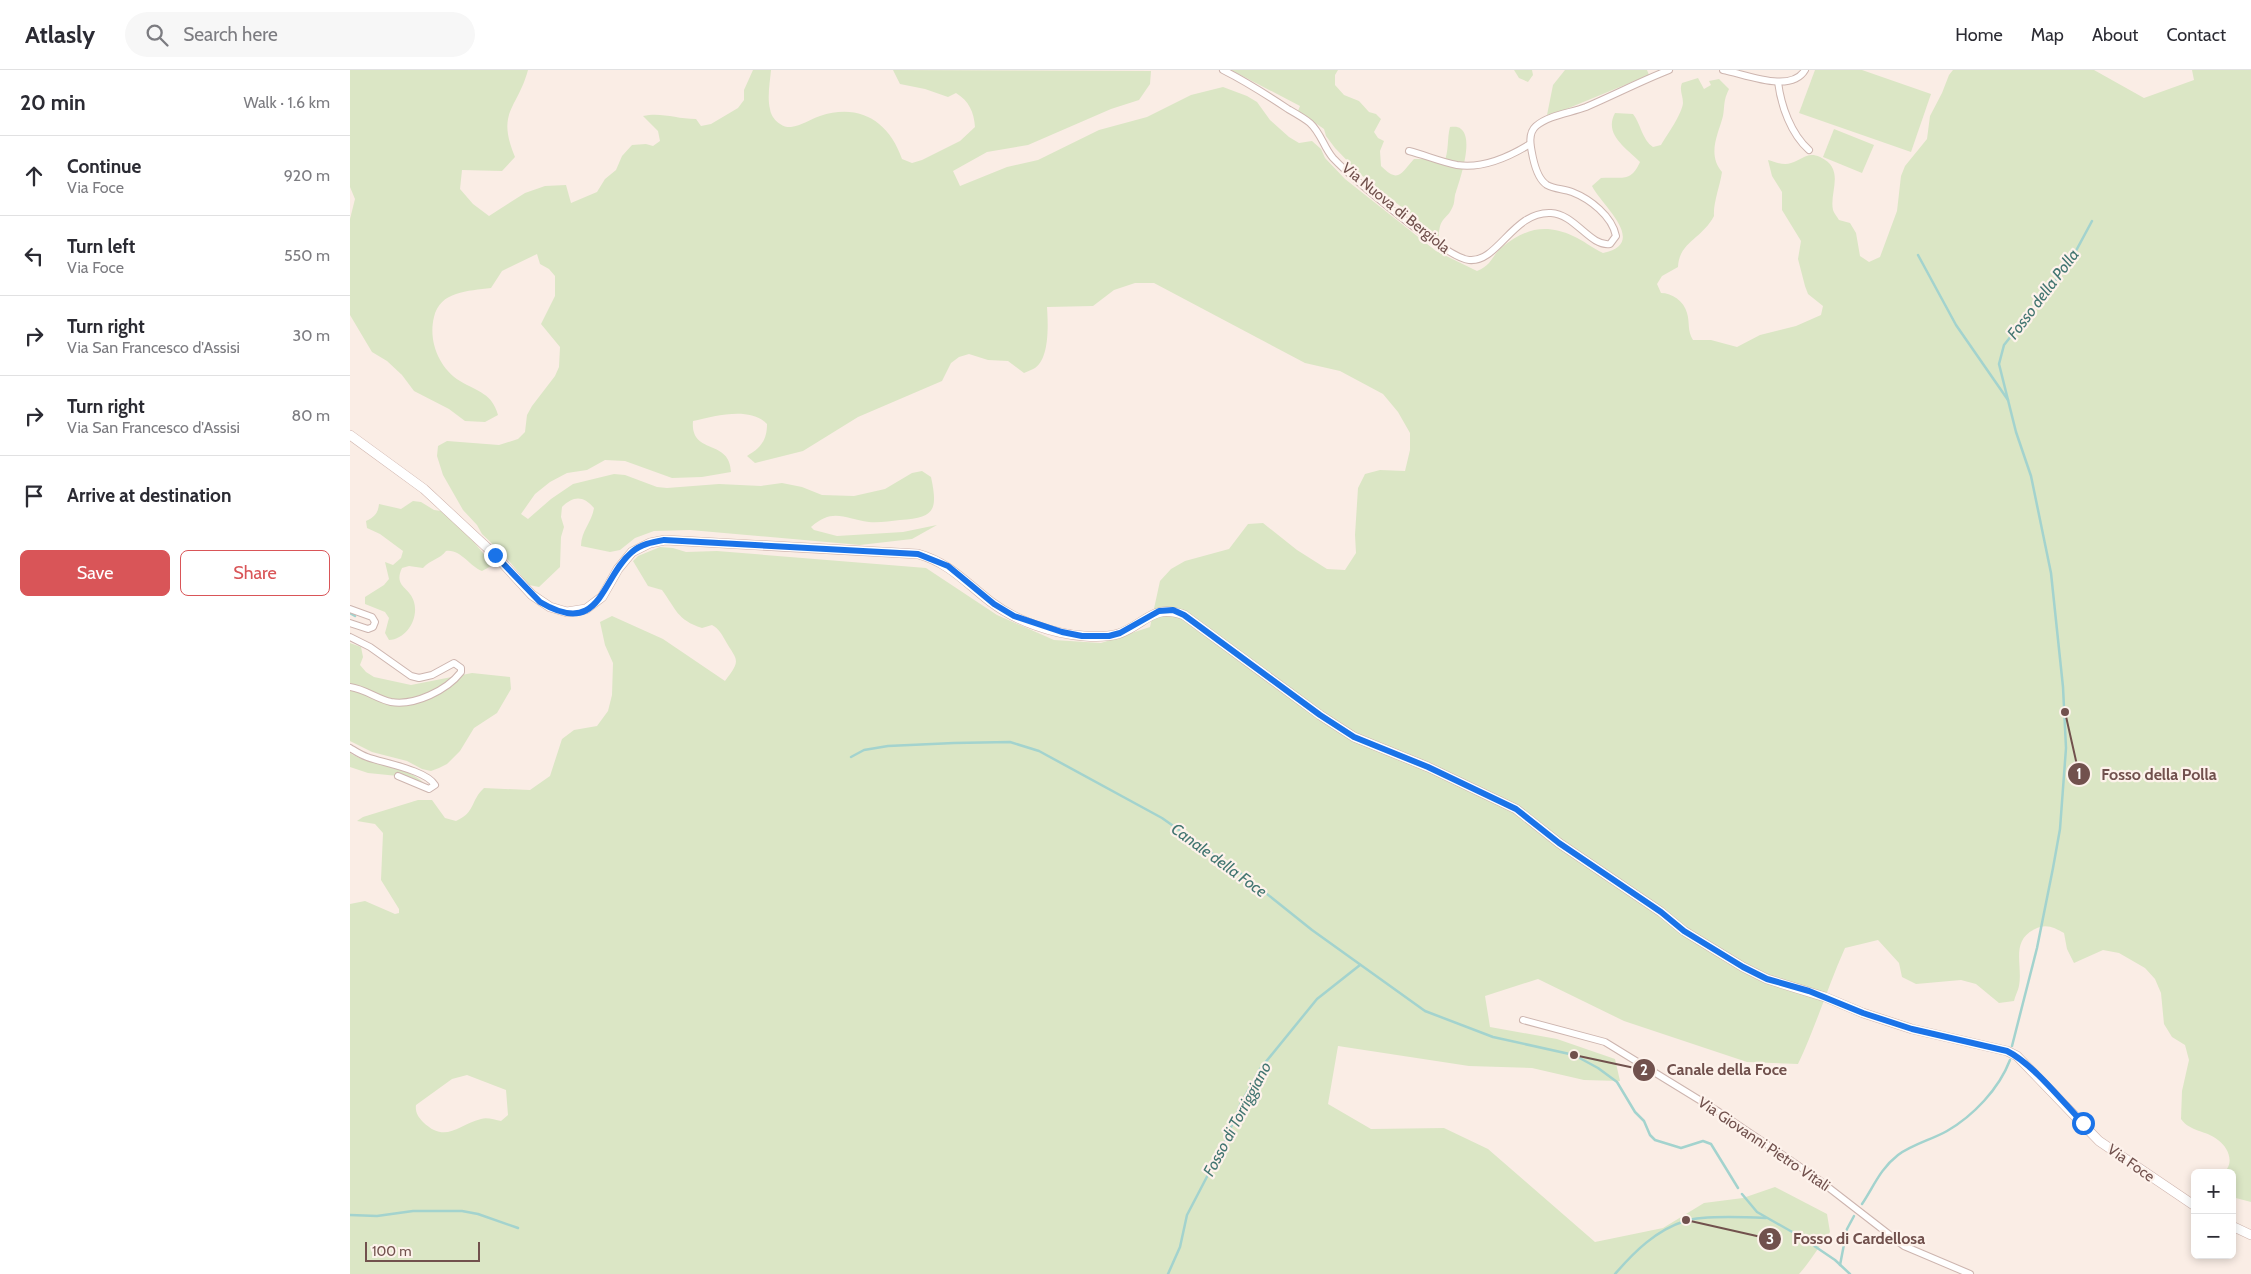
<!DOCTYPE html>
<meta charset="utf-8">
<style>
body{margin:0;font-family:Cabin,sans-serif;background:#f7f7f7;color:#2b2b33}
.controls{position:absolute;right:15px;bottom:15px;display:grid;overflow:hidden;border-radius:8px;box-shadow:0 2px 8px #0003}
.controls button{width:45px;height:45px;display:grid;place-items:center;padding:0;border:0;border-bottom:1px solid #e1e1e2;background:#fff;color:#2b2b33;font:25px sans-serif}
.scale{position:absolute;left:15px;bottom:12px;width:115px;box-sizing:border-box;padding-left:5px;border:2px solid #71514d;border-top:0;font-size:14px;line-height:18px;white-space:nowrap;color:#71514d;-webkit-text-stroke:4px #fdf2eb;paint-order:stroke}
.stop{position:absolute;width:15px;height:15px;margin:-11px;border:4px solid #1a73e8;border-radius:50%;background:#fff}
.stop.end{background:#1a73e8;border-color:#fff;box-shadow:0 1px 5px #0008}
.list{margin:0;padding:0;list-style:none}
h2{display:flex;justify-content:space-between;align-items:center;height:65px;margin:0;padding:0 20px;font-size:21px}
h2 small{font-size:16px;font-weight:400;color:#7c7c81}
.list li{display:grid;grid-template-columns:32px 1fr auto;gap:15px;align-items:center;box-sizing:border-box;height:80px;padding:0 20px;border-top:1px solid #e1e1e2}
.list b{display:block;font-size:19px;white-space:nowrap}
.list p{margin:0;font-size:16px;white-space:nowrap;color:#7c7c81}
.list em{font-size:16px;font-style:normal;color:#7c7c81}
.actions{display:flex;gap:10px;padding:15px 20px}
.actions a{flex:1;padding:11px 0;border:1px solid #d95558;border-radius:8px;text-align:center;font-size:18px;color:#d95558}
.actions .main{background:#d95558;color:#fff}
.icon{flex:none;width:28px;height:28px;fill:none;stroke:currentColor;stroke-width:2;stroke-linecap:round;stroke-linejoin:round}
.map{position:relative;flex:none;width:1901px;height:1204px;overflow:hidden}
header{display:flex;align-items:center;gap:30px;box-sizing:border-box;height:70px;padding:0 25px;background:#fff;border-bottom:1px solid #e1e1e2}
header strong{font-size:24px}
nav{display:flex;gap:28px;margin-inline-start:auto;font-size:18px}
.search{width:350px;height:45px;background:#f7f7f7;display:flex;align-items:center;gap:12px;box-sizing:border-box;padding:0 18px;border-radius:28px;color:#7c7c81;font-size:19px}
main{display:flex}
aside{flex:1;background:#fff}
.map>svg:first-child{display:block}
.green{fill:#dbe6c5;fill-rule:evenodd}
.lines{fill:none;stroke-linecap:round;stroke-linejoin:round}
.stream{stroke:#a3d3ce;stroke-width:2.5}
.street-casing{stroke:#cdb5af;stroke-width:8}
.secondary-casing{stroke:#cfb4ad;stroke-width:10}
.street{stroke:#fff;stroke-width:6}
.secondary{stroke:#fff;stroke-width:9}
.route{stroke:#1a73e8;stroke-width:6}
.labels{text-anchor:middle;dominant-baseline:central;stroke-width:4.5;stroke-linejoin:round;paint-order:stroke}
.street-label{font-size:15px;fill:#71514d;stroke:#fdf2eb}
.water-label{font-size:16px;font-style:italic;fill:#427571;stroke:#fdf2eb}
.leader{fill:none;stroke:#71514d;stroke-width:2}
.callout-dot{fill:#71514d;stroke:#fdf2eb;stroke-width:2}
.mark-label{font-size:15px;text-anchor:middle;font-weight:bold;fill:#fff}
.callout-label{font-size:16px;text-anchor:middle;font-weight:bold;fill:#71514d;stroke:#fdf2eb;stroke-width:4.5;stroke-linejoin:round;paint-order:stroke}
</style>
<header>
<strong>Atlasly</strong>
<div class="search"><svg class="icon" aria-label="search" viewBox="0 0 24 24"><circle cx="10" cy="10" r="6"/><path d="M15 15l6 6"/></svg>Search here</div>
<nav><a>Home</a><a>Map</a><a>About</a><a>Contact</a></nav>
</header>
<main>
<aside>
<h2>20 min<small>Walk · 1.6 km</small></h2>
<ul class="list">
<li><svg class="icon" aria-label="ahead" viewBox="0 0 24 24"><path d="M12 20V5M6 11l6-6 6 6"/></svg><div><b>Continue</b><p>Via Foce</p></div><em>920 m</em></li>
<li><svg class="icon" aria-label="left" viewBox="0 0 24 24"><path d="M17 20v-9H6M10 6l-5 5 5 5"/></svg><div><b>Turn left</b><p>Via Foce</p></div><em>550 m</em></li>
<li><svg class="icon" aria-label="right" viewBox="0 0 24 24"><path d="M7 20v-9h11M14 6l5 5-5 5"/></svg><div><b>Turn right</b><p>Via San Francesco d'Assisi</p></div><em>30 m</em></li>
<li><svg class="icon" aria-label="right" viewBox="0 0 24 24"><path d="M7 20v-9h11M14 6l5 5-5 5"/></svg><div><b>Turn right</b><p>Via San Francesco d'Assisi</p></div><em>80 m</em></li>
<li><svg class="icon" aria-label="arrive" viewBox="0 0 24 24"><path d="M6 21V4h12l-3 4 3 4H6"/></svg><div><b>Arrive at destination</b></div></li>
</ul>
<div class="actions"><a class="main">Save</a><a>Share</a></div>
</aside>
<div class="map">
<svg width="1901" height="1204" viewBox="0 0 1901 1204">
<rect width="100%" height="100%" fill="#faede5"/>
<g class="green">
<path d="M0,0H178C167,40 146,41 165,87L152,101L112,100L110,119L123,134L139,146L175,123L195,116L216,115L221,133L247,122L255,109L266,100L272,86L282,75L296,74L303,76L310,71L308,61L293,46C312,42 326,49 346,49L351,56L361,54L388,38L394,30V20L403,0H421C420,12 417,27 420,39C421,48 431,58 441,57C451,56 461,49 470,46C509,33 539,51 552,89L562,93L572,90L610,71L625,57C624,42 619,31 606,23L598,27L575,19L550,14L543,0L801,1L800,14L789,30L761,39L678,75L637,82L603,101L610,116L657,97L688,90L749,60L797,47L841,25L873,17L897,26L907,32L920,50L939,67L949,73L962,71L971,79L975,88L995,109L1086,181L1127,201C1142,195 1141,187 1151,178C1174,159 1195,153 1223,166C1233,170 1242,178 1253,183C1299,173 1252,136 1242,116L1251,108C1271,106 1280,114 1290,92C1278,79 1253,65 1265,43L1283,44C1291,54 1292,70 1303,77L1311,75C1317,65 1332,44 1333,33C1333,25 1329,21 1332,13L1348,8L1354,19L1361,15L1359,11L1369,9L1379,19C1373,31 1375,35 1373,46C1368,65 1357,84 1372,102C1370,116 1363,133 1364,146C1352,169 1329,172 1328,197L1312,206L1307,214L1311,223C1322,223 1334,231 1337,243C1340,253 1337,260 1343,270H1361L1387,277L1410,265L1446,256L1471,245L1473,236L1458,224L1455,216L1448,189L1451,171L1432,140V122L1422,106L1418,90C1425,92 1434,96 1441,93C1452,90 1457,81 1470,87C1496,99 1479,122 1483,140C1484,143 1487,147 1489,150L1500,153L1506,163L1510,186L1519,192L1530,187L1547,141L1551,106L1555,96L1577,69L1580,46L1592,23L1599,5L1603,0H1744L1794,28L1844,10L1842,0H1901V1132L1882,1127V1103H1873C1885,1094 1879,1078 1868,1070C1856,1060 1840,1062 1831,1049L1832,1021L1839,990L1835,975L1822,967L1814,954L1811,923L1805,909L1795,898L1769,883L1753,880L1724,893L1717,879L1714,863C1705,858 1696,853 1685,859C1660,871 1673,895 1669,916C1668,921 1665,926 1664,931L1649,933L1626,914L1611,910L1566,914L1552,907L1549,893L1528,870L1495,878C1478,916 1466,956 1448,994L1397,992L1274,951L1188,909L1135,926L1140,957L1207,969L1265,989L1270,1011L1234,1010L1182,998L1119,996L988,976L978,1034L1021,1059L1094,1058L1138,1079L1245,1172L1313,1158L1354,1133L1393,1128L1425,1117L1477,1144L1480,1162C1469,1176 1461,1191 1449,1204H0V834L15,831L45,844L49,843V839L31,810L33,763L25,754L7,751L13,747L68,730H82L95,748L106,751C126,742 120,731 134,718L180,720L200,706L212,669L224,660L247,656L258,641L262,625L263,593L255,575L250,552L262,546L313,569L375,611C392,589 387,591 375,570C371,563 369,559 362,555L352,558C327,550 326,539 312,520L298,516L283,491L288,486L310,477L323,478L336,482L367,481L576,498L647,545L704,570L751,573L800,557L810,511L821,499L835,491L879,479L898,454L913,453L947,480L977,499L995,500L1006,483L1005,465L1008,418L1015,404L1030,400L1055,401L1060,380V363L1048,342L1033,324L990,301L955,293L804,213H785L764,220L743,236L697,237C698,252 700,288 685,298C682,300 678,301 674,303L658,291L638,290L619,284L609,287L601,293L592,311L508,347L453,381L405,393L397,386C411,378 417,370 417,354C400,336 365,346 343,351C340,386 380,368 381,402L352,407L322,408L275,391L255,390L237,400L217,403L200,412L185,424L171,444L178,449L201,429L223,414L264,404L275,405L307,417L317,418L369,414L411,416L432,413L452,417L472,425L504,426L535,419L562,403L572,401L581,407C588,440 585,448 550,450C540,451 529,453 519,452C495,449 483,437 461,457L464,460L487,466L553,462L587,455L562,469L510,475L340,460L304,461L285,468L270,480L260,482L231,476C231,461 242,452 244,438C233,425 223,426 212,437L211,447L214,457L211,467L210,497L189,517L179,515L154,485L132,464L127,455L113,440L93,405L87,386L88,376L97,371L149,375L168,369L175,362L177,345L182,336L205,306L209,297L210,277L191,254L205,226V206L199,199L190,194L187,184L152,201L141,218C118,221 90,221 84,247C78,271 89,298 110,311C128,322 142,323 148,345L135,352L115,351L99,339L64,321L52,305L37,291L22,282L16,272L0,245V149L5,129L0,117ZM117,1005L156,1020L158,1045L151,1051C145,1050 137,1047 131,1049C107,1055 96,1074 73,1052C68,1047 65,1042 66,1035L102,1009Z"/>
<path d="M881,0H988L985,5V15L994,25L1009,31L1019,42L1026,44L1031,49L1024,62L1028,68L1034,71L1030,81L1031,96C1049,114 1051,103 1064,89H1079L1094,92C1099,83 1097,68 1100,57C1103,57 1108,56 1111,59C1124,69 1110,109 1106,122C1104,126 1105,132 1103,136C1097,151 1089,146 1089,167L1010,104L985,78L976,66L974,59L948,41L950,36Z"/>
<polygon points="1164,0 1182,0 1183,5 1178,12 1169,8"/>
<polygon points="1215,0 1297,0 1299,5 1214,40 1197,45 1203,15"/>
<polygon points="1465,0 1512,0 1581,24 1561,82 1449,43"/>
<polygon points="1484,59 1524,75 1512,103 1473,87"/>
<path d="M63,431L71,432L84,440L91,441L113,459L143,495L132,501C119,496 111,479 96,481C90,489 80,490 73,498L59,496L52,498C43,517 60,517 64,532C69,549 56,569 39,570L35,563L39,548L35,542L15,534V527L34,515L39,509L35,492L43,495L51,488L53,481L30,464L17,458L16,451C25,447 28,443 29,434L51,439Z"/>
<polygon points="0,573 11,577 13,587 10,595 16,602 24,607 61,615 122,603 160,607 161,619 147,643 124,658 110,681 97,694 89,698 81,701 72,699 57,691 22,682 0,671"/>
<path d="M0,683C23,697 55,694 75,714L48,706L18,703L0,697Z"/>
</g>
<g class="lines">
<g class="stream">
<polyline points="1568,185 1606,255 1658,330"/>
<polyline points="0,543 5,546"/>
<polyline points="501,687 514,680 538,676 604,673 660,672 689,681 812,748 897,808 962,860 1075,941 1143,967 1224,985 1248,998 1267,1012 1285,1042 1294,1051 1300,1065 1305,1070 1331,1078 1353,1071 1361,1074 1388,1118"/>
<polyline points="1662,976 1687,878 1703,798 1710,759 1716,678 1713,617 1701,503 1681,406 1666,362 1649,294 1654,275 1720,192 1742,151"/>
<polyline points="1392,1124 1407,1142 1451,1167 1485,1190 1500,1204"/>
<path d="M1512,1134C1524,1116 1530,1099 1548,1085C1563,1074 1581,1070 1597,1061C1623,1046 1649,1019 1660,990"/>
<polyline points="0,1145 27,1146 63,1141 112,1141 128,1144 168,1158"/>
<polyline points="1490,1195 1497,1159 1504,1146"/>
<polyline points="818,1204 830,1177 837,1145 874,1074 891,1033 910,999 967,929 1010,895"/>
<path d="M1265,1204C1284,1182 1306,1160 1335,1151C1353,1145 1396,1147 1416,1148"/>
</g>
<g class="street-casing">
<g id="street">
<path d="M873,0C895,11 917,25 938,39C945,43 954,48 960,53C971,63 974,78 983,88C1002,108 1096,188 1119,190C1148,193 1163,141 1201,143C1225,144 1240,177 1260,174L1266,166C1262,146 1240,129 1222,122C1214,119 1204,119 1197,115C1189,110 1185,97 1183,88C1181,78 1177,64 1186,56C1199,45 1220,43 1236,37C1264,25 1291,11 1319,0"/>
<path d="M1373,0C1395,4 1441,24 1455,0"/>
<path d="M1428,12C1431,36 1441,64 1459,80"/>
<path d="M1059,81C1075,85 1091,92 1107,95C1133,99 1159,87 1180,74"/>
<polyline points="0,539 22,547 25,552 23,557 18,559 0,553"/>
<path d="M0,567L20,577L61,606L69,608L82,605L104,593L111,598V602C97,620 65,636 41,632C27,629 15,619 0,617"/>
<path d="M0,678C5,681 11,685 17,687C33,693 76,700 85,715L79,719L48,706"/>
<polyline points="1173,950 1255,972 1369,1042 1465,1107 1554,1176 1620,1204"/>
</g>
</g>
<g class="secondary-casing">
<g id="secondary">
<path d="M0,365L74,419L145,485L182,525L200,537L217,542L236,539L252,527L268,499L282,482L300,473L315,470L568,484C600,493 616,513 641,532C666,551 703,564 734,566C745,567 757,567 768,564C795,555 802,533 834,545L970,645L1004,667L1078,697L1166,739L1209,773L1311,842L1334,861L1393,897L1417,909L1475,927L1513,943L1562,959L1657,981L1667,986L1749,1071L1845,1136"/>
<polyline points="1882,1156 1901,1165"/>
</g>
</g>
<use href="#street" class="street"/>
<use href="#secondary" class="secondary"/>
</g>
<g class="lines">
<path class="route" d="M145,485L190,532C252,569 251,507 282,482C291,474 303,472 314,470L568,484L598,496L644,534L664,546L712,562L732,566H759L770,563L809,541L823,540L834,545L970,645L1004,667L1078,697L1166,739L1209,773L1311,842L1334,861L1393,897L1417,909L1459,921L1513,943L1562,959L1657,981C1683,994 1712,1031 1733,1053"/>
</g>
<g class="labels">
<g class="street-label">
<text transform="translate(1046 138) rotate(39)">Via Nuova di Bergiola</text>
<text transform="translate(1414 1074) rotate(34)">Via Giovanni Pietro Vitali</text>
<text transform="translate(1781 1093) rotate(35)">Via Foce</text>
</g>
<g class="water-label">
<text transform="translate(1693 224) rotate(-53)">Fosso della Polla</text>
<text transform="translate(869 790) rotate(36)">Canale della Foce</text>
<text transform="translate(887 1049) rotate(-62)">Fosso di Torriggiano</text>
</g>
</g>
<path class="leader" d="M1715 642L1729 704M1224 985L1294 1000M1336 1150L1420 1169"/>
<g class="callout-dot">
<circle cx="1715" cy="642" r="5"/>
<circle cx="1224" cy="985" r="5"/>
<circle cx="1336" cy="1150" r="5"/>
<circle cx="1729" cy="704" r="12"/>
<circle cx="1294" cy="1000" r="12"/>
<circle cx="1420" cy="1169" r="12"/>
</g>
<g class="mark-label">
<text x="1729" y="709">1</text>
<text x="1294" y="1005">2</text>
<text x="1420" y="1174">3</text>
</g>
<g class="callout-label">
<text x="1809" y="710">Fosso della Polla</text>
<text x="1377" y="1005">Canale della Foce</text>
<text x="1509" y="1174">Fosso di Cardellosa</text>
</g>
</svg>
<div class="controls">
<button>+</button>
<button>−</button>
</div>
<div class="scale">100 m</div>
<div class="stop" style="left:1733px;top:1053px"></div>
<div class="stop end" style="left:145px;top:485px"></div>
</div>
</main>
